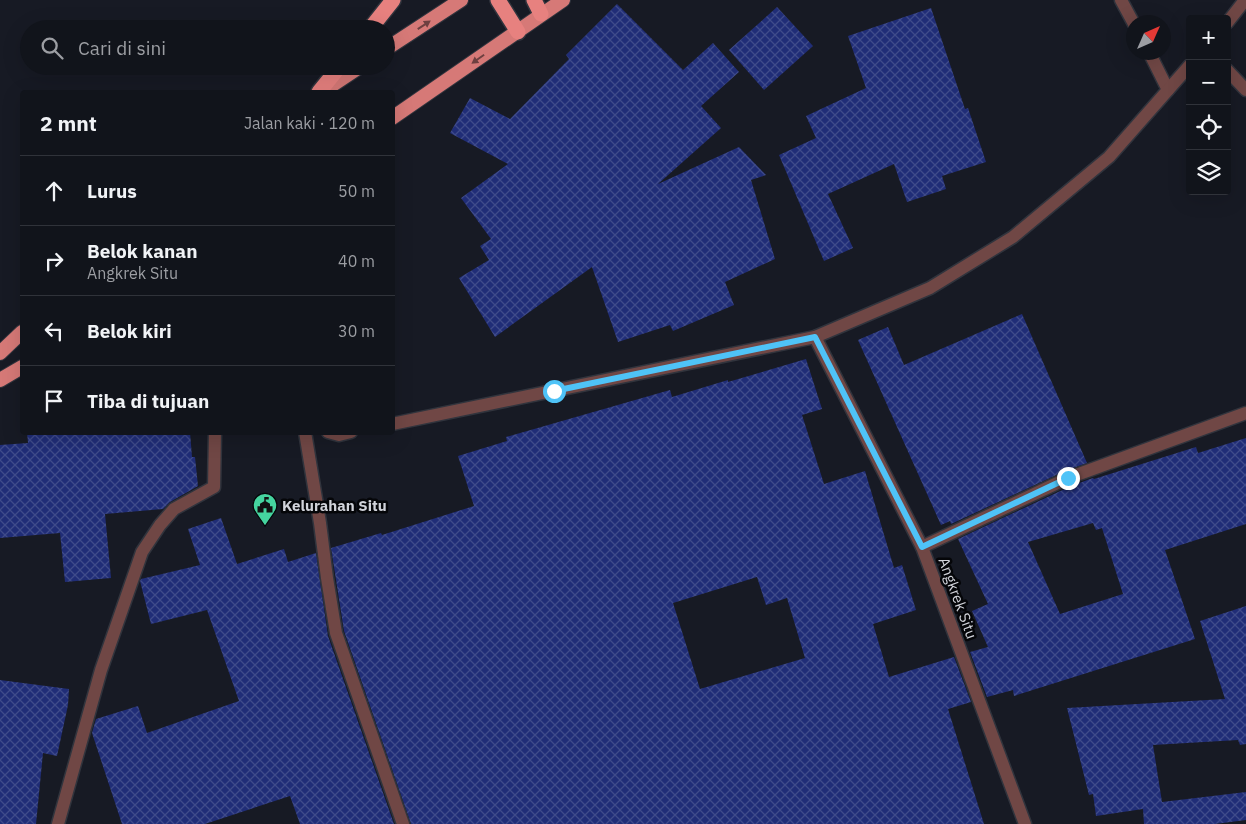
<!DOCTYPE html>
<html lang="id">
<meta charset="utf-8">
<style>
body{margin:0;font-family:"IBM Plex Sans",sans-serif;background:#1a1d24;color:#f1f3f6}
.controls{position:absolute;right:15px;top:15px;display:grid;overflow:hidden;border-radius:5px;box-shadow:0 5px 20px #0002}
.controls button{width:45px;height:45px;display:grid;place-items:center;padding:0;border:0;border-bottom:1px solid #30333a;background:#11141b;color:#f1f3f6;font:25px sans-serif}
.compass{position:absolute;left:1126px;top:15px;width:45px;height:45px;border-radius:50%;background:#11141b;box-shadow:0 5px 20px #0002;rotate:45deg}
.stop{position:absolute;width:15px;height:15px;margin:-11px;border:4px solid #4fc3f7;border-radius:50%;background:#fff}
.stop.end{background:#4fc3f7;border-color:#fff;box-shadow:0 1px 5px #0008}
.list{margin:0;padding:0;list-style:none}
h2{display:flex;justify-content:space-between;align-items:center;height:65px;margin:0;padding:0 20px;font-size:21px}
h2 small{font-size:16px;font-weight:400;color:#9c9ea3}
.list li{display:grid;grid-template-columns:32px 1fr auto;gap:15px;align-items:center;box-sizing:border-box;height:70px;padding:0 20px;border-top:1px solid #30333a}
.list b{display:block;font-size:19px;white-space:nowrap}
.list p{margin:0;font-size:16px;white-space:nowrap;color:#9c9ea3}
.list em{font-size:16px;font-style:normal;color:#9c9ea3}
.icon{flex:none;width:28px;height:28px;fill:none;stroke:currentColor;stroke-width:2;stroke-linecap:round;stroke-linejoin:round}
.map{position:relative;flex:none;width:1246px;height:824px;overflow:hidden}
.search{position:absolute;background:#11141b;box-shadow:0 5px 20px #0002;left:20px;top:20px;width:375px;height:55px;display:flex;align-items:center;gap:12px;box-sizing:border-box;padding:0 18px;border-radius:28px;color:#9c9ea3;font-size:19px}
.panel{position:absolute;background:#11141b;box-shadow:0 5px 20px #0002;left:20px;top:90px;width:375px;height:345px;border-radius:5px}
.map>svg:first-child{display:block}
.building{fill:url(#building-cross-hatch);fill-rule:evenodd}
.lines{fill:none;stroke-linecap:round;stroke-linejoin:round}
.minor-casing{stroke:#31343d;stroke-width:15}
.trunk-casing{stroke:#31343d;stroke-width:16}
.motorway-casing{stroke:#31343d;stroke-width:18}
.minor{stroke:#704745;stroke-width:12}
.trunk{stroke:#d67977;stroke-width:14}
.motorway{stroke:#e7817f;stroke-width:15}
.oneway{fill:#6e4040}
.route{stroke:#4fc3f7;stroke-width:6}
.labels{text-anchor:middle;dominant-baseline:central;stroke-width:5;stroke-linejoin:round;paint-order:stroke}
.poi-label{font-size:15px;font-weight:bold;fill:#d1d3da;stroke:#050609;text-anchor:start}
.street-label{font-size:15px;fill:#d1d3da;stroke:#050609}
</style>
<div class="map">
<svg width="1246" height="824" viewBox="0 0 1246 824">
<defs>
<pattern id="building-cross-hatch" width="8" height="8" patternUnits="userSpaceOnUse" patternTransform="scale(1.25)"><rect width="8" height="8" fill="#202d77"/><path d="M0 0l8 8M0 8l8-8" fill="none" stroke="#3f4b8a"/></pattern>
</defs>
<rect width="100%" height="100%" fill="#171a24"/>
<g class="building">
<polygon points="617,4 683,70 713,43 739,72 701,106 721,128 658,184 739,147 766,175 751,180 775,259 725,282 734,305 673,331 670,325 618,342 592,267 495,337 459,278 489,260 480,246 491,239 461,198 508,164 450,133 470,98 510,119 569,59 566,55"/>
<polygon points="777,7 813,46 764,90 729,50"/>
<polygon points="931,8 965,109 968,108 986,162 942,176 946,189 907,202 894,164 828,194 853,248 824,261 779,155 816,138 806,116 866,88 848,36"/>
<polygon points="1022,314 1087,463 1065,471 951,524 950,521 941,525 858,340 888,327 904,365"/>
<path d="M806,359L822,409L802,415L824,484L865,471L894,568L902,565L916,610L873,624L889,677L954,657L971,702L948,709L984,824H411L344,631L331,548L381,533L382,535L474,506L458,456L507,441L506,437L670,390L672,397L728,380V382ZM757,577L766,605L787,598L805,658L700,689L673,603Z"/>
<polygon points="27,432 190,432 192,457 195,457 198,486 170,502 163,509 105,514 111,578 65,582 60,533 0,538 0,445 28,443"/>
<path d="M1246,438V524L1165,550L1195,639L1014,696L1013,690L987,697L970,652L988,647L972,611L988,604L958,539L1071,486L1093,478L1094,479L1196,447L1198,453ZM1093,523L1096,530L1102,528L1123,594L1060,614L1028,542Z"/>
<polygon points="221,518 237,564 284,549 288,562 316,553 328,636 394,824 300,824 290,796 205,824 122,824 92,733 96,719 138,706 147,733 239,701 207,610 151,624 140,581 141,579 200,565 188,529"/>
<polygon points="1246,606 1246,744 1240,745 1238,740 1153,745 1162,802 1246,792 1246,820 1215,824 1144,824 1143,809 1096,816 1093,794 1089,795 1067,708 1225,699 1200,621"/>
<polygon points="0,680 69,689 68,705 57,756 43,753 36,824 0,824"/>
</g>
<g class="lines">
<g class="minor-casing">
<g id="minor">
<polyline points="1121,0 1134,24"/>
<polyline points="1227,23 1245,0"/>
<polyline points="1149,52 1168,90"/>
<polyline points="1227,70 1246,90"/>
<polyline points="815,337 922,547 1025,824"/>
<polyline points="392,424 815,337 930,288 1013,237 1109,157 1190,65"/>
<polyline points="305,432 320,523 327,578 336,633 403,824"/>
<polyline points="328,432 339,435 351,432"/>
<polyline points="922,547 1068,478 1246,413"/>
<polyline points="58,824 101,670 142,552 160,525 174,509 214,487 215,432"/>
</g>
</g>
<g class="trunk-casing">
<g id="trunk">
<polyline points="386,49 461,0"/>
<polyline points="322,92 361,66"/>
<polyline points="392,118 563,0"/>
<polyline points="0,353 22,332"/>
<polyline points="0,380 22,367"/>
</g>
</g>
<g class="motorway-casing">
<g id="motorway">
<polyline points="498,0 518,32"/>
<polyline points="534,0 541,14"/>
<polyline points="370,29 393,0"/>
<polyline points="319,92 340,66"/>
</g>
</g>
<use href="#minor" class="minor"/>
<use href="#trunk" class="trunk"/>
<use href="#motorway" class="motorway"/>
</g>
<defs><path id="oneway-solid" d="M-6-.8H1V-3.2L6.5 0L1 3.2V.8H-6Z" transform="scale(1.25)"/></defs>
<g class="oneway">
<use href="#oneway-solid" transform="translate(424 25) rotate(-33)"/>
<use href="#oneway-solid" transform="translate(478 59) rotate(145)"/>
</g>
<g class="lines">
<polyline class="route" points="554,391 815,337 922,547 1068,478"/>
</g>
<defs>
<g id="civic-pin" transform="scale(1.25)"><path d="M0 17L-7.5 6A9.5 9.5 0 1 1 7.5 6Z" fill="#45d49f" stroke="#050609"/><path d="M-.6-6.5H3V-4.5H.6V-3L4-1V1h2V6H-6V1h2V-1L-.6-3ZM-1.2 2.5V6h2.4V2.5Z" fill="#111"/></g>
</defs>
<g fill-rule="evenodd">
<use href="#civic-pin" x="265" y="505"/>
</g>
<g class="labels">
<g class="poi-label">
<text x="282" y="505">Kelurahan Situ</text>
</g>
<g class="street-label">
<text transform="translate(958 598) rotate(70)">Angkrek Situ</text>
</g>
</g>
</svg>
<div class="controls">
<button>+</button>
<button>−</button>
<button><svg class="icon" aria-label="locate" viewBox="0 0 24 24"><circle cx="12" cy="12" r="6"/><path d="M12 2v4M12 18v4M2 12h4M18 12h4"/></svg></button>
<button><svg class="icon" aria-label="layers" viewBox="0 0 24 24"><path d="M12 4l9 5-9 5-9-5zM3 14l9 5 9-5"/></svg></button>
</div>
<svg class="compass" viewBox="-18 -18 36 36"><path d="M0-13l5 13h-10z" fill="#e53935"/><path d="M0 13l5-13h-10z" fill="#9c9ea3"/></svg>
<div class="stop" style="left:554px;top:391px"></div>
<div class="stop end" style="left:1068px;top:478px"></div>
<div class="search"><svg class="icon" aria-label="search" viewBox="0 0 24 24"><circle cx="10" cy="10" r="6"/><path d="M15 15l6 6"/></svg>Cari di sini</div>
<section class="panel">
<h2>2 mnt<small>Jalan kaki · 120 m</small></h2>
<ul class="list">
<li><svg class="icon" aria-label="ahead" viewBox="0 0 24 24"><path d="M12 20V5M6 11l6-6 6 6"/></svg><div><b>Lurus</b></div><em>50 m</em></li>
<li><svg class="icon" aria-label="right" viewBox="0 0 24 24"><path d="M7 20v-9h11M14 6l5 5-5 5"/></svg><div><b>Belok kanan</b><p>Angkrek Situ</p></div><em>40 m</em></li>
<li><svg class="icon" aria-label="left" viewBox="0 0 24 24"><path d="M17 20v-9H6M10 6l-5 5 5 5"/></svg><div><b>Belok kiri</b></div><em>30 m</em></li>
<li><svg class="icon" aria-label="arrive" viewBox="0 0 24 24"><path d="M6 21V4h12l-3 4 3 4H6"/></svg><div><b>Tiba di tujuan</b></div></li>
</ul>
</section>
</div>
